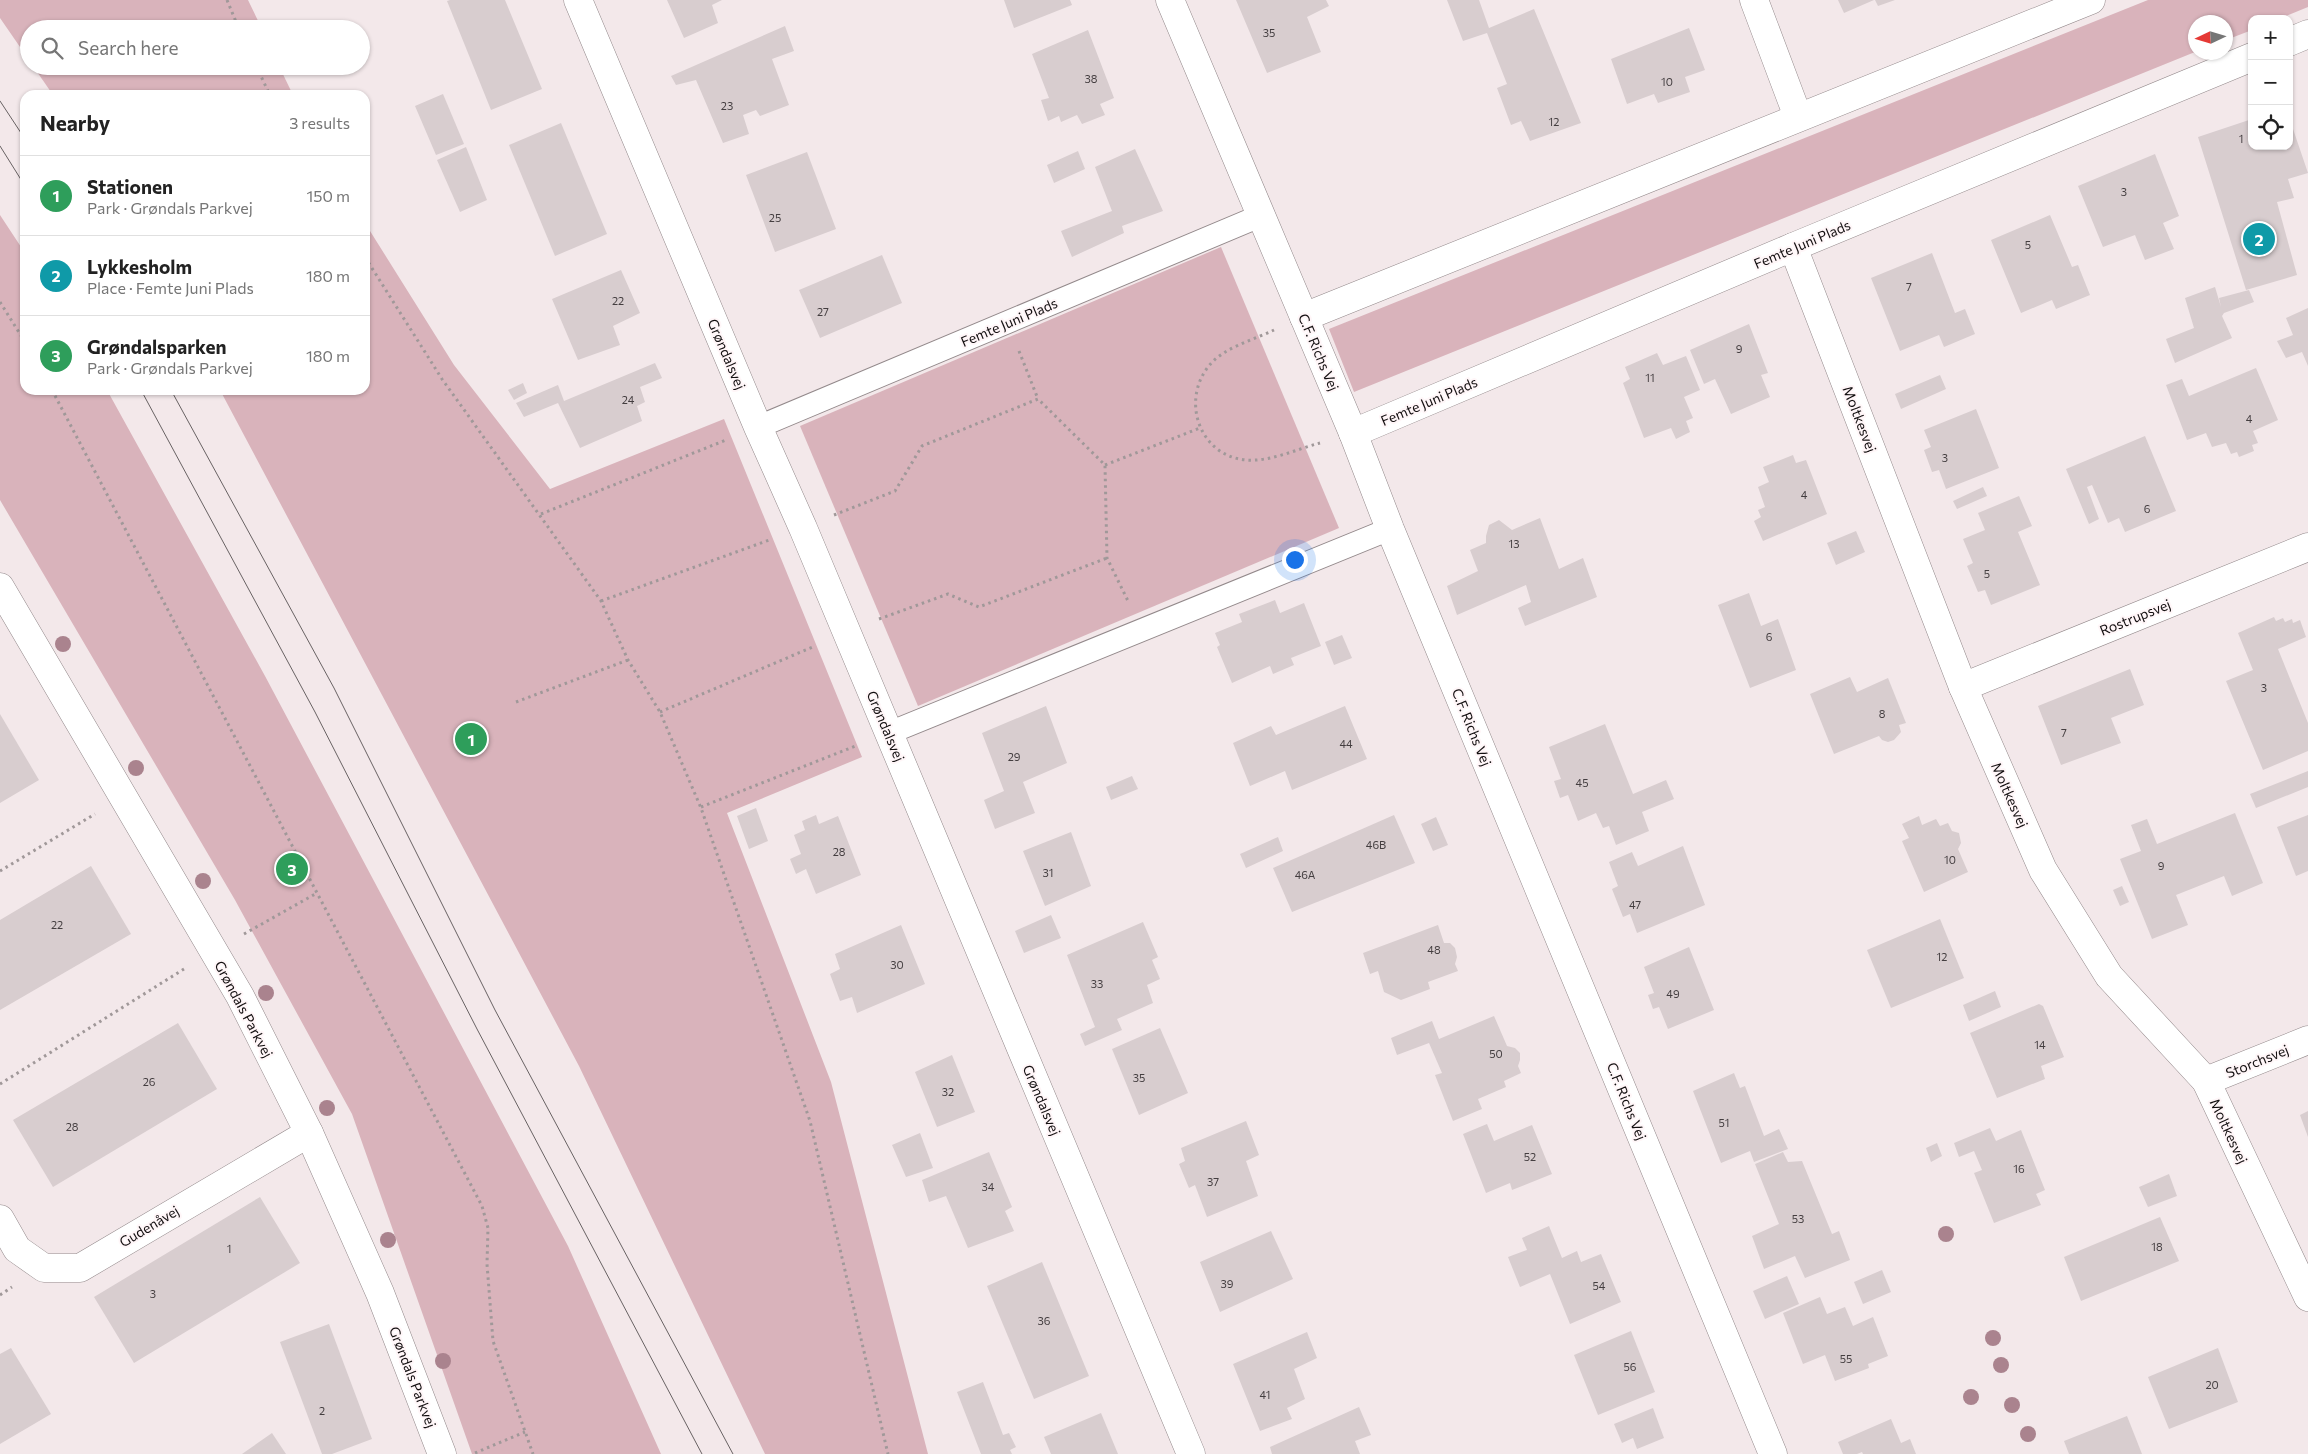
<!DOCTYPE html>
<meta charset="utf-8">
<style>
body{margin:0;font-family:Commissioner,sans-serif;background:#f6f6f6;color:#222}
.controls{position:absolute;right:15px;top:15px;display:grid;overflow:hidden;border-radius:10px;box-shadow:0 1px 4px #0004}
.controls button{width:45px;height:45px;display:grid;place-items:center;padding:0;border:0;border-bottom:1px solid #e0e0e0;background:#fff;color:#222;font:25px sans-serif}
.compass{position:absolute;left:2188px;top:15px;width:45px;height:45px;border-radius:50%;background:#fff;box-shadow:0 1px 4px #0004;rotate:266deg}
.you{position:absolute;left:1294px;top:559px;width:18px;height:18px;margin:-12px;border:4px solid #fff;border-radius:50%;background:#1a73e8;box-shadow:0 0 0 8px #1a73e833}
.badge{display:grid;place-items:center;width:32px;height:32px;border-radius:50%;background:#1a73e8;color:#fff;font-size:16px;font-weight:700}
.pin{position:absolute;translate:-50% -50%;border:2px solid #fff;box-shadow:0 1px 5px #0006}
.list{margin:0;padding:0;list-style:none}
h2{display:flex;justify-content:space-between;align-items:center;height:65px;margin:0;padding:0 20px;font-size:21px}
h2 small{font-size:16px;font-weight:400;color:#767676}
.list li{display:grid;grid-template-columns:32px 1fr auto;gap:15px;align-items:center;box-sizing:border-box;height:80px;padding:0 20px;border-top:1px solid #e0e0e0}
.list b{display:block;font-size:19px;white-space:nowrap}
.list p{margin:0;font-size:16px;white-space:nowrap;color:#767676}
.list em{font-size:16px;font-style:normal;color:#767676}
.icon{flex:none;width:28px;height:28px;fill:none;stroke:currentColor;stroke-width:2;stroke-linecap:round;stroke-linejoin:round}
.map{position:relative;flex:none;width:2308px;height:1454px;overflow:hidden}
.search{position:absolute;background:#fff;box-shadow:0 1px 4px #0004;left:20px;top:20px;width:350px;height:55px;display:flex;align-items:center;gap:12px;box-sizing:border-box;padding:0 18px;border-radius:28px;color:#767676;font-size:19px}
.panel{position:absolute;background:#fff;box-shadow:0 1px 4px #0004;left:20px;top:90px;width:350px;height:305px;border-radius:15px}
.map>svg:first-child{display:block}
.green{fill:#d9b3bb}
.building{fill:#d8cdcf}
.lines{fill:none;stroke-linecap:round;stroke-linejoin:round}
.lane-casing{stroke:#93898b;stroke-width:24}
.street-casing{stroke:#93898b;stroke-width:29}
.path{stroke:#a09899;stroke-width:3;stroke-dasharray:2.5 4;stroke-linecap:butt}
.lane{stroke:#fff;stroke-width:22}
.street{stroke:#fff;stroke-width:28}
.tram{stroke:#686263;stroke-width:1}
.tree{fill:#aa838e}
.labels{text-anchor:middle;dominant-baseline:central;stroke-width:4;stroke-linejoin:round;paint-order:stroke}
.number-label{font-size:11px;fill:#443e40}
.street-label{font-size:14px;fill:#130f10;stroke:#fff6f8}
</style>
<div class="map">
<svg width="2308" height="1454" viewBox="0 0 2308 1454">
<rect width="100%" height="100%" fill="#f3e8ea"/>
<g class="green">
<polygon points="0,0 248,0 262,29 29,29 29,60 0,18"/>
<polygon points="2148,0 2308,0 2308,7 2279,19 2252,19 2252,30 2226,40 2226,22 2196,22 2195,52 1354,392 1329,329"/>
<polygon points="33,66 279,66 293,95 53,95"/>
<polygon points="0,215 25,253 25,390 107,390 265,676 568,1246 661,1454 472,1454 352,1114 235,900 0,500"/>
<polygon points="365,223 454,365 550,489 724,419 862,757 727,813 831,1082 928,1454 765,1454 579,1066 220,390 365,390"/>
<polygon points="1221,247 1339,528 918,706 800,426"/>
</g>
<g class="building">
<polygon points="450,0 505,0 542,89 491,110 447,1"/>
<polygon points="667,0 722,0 712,5 718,23 684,38"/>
<polygon points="1004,0 1070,0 1072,5 1014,28"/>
<polygon points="1236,0 1326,0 1329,6 1307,17 1321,52 1267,73"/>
<polygon points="1447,0 1479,0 1489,28 1534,9 1581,123 1530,141 1521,121 1511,125 1497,88 1507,84 1487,33 1463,41"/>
<polygon points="1838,0 1874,0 1844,13"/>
<polygon points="1875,0 1895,0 1878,6"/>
<polygon points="785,26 794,51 772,59 789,105 760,116 756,110 743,115 749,134 723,143 696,80 676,85 671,76"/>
<polygon points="1689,28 1705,70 1685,77 1690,92 1658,103 1654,94 1627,104 1611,59"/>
<polygon points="1088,30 1114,98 1100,104 1105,115 1082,124 1077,115 1061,122 1059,116 1048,121 1041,100 1049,98 1032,54"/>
<polygon points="443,94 464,144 436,155 415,106"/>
<polygon points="2252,119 2252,146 2289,146 2289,127 2292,126 2308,173 2288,179 2294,198 2277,202 2297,275 2246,290 2198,137"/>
<polygon points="561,123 607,234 555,256 509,145"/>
<polygon points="466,147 487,200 460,212 437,160"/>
<polygon points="1135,149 1163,211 1122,226 1124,233 1072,257 1061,231 1112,211 1095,167"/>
<polygon points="1078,151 1085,169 1054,183 1047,165"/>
<polygon points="807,152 836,229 775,252 746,175"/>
<polygon points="2155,154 2179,216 2163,223 2174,249 2145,260 2135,235 2103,247 2078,186"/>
<polygon points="2050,215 2072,267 2078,265 2090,295 2056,309 2052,300 2021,313 1991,240"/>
<polygon points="1932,253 1955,313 1965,309 1975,334 1944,347 1939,335 1900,351 1871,278"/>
<polygon points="882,255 902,303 820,338 799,290"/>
<polygon points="621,270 640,313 613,326 620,345 578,360 552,299"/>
<polygon points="2215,287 2221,307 2219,298 2249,290 2254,302 2224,313 2222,316 2232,338 2175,363 2166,339 2194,328 2185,298"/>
<polygon points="2308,308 2308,366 2302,352 2286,358 2277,341 2293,335 2286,318"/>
<polygon points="1749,324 1768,373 1761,375 1770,397 1731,414 1715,379 1704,384 1690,350"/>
<polygon points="1657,353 1663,365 1686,356 1700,390 1684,397 1693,418 1686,421 1690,432 1676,439 1671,428 1644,438 1623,383 1630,379 1625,367"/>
<polygon points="655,363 662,378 640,387 645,402 637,406 642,421 580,448 558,403 524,417 516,403 558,385 564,401"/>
<polygon points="2256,368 2278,420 2253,431 2258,443 2252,445 2254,451 2239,457 2237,452 2231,454 2226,443 2212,447 2206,433 2187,440 2166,385 2182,379 2189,396"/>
<polygon points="1940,375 1946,389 1901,409 1895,394"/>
<polygon points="523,383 527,393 514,400 508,390"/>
<polygon points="1976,409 1999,468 1946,489 1939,470 1932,472 1924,450 1931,447 1924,430"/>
<polygon points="2145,436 2176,511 2125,532 2119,518 2108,523 2092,485 2087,487 2099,519 2089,524 2066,469"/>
<polygon points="1793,455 1796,463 1806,460 1827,514 1763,541 1754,521 1761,517 1758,510 1765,507 1758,487 1769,482 1763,467"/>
<polygon points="1983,487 1987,496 1957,509 1953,501"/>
<polygon points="2019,496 2032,526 2018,532 2040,585 1991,605 1985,590 1978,592 1967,566 1973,563 1963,539 1985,530 1978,513"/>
<polygon points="1540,518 1559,569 1583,558 1597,597 1525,626 1518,608 1531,602 1526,585 1457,615 1447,586 1478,571 1470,550 1486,543 1486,536 1489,525 1499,520 1512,530"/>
<polygon points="1856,531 1865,552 1836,565 1827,543"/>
<polygon points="1749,593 1761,626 1778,619 1796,670 1750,688 1718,605"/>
<polygon points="1275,600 1280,613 1304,603 1321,646 1291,658 1294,665 1273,674 1270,666 1232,683 1217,647 1220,645 1215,633 1242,622 1239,614"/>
<polygon points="2274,617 2276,621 2283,618 2285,622 2292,619 2293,623 2300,620 2306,637 2278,649 2308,723 2308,751 2263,770 2226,681 2253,670 2238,633"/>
<polygon points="1342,635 1352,658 1334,665 1325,642"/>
<polygon points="2130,669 2144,705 2111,718 2121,743 2061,765 2038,706"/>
<polygon points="1850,677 1857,692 1888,678 1906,723 1899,725 1901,732 1894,740 1888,742 1882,740 1879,736 1834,754 1810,694"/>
<polygon points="1046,706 1067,763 1023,782 1035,813 995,829 984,800 1004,791 982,733"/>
<polygon points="1345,706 1367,759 1292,790 1285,771 1250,786 1233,743 1271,726 1276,735"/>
<polygon points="0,714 39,780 0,803"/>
<polygon points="1605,724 1633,794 1666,780 1674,799 1642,812 1649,831 1616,845 1609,826 1603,828 1596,813 1578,821 1568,795 1560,798 1554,781 1561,779 1549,747"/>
<polygon points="2308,771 2308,787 2256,808 2250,794"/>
<polygon points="1132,776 1138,789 1111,800 1106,787"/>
<polygon points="756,808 768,841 749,849 737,816"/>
<polygon points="2235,813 2263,883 2232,896 2224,876 2176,895 2188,925 2152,939 2120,859 2141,851 2131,825 2147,819 2157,844"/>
<polygon points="816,815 819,824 838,816 861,875 816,894 806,869 796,874 790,859 801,854 794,835 805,830 802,821"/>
<polygon points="1394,815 1415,863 1292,912 1273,868"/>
<polygon points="2308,815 2308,871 2296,876 2277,827"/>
<polygon points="1919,816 1922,825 1936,819 1940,826 1948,823 1952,831 1959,833 1961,843 1958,849 1968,872 1924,892 1902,841 1909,838 1902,824"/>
<polygon points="1436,817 1448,845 1433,851 1421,824"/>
<polygon points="1071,832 1091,886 1045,906 1023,851"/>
<polygon points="1278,837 1283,851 1246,868 1240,854"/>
<polygon points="1683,846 1705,905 1637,933 1630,914 1623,917 1612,889 1618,886 1609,862 1632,852 1638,866"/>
<polygon points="91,866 131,934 0,1010 0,920"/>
<polygon points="2122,886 2129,902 2120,906 2113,890"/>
<polygon points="1051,915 1061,938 1024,953 1015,931"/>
<polygon points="1940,919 1964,978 1891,1008 1867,950"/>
<polygon points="1143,922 1158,957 1152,960 1160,979 1147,985 1153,1003 1117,1019 1122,1030 1085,1046 1080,1034 1095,1027 1067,955"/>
<polygon points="901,925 925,984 857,1013 852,997 840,1001 830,974 840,969 835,954"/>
<polygon points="1438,925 1444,943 1450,943 1455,948 1457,957 1455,964 1458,971 1428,982 1430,989 1401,1000 1384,992 1378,971 1370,974 1363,953"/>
<polygon points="1689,947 1714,1010 1668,1029 1659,1007 1653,1009 1648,995 1654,993 1644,967"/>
<polygon points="1995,991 2001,1007 1969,1021 1963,1005"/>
<polygon points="2039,1004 2043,1006 2064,1057 2041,1066 2045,1079 1997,1098 1970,1033"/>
<polygon points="1494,1016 1507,1046 1515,1048 1520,1053 1520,1060 1518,1066 1521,1073 1504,1081 1506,1087 1478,1099 1482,1109 1453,1121 1435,1075 1442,1073 1429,1043 1397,1055 1391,1038 1432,1021 1439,1039"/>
<polygon points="178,1023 217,1089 53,1187 13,1120"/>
<polygon points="1160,1028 1188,1093 1139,1115 1112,1049"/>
<polygon points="952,1055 975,1112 937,1127 915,1072"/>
<polygon points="1734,1073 1740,1088 1745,1086 1764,1136 1779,1129 1788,1149 1754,1162 1750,1151 1721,1163 1693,1091"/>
<polygon points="2308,1111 2308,1137 2300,1115"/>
<polygon points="1246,1121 1259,1155 1246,1161 1258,1196 1207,1217 1195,1185 1189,1188 1179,1164 1185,1161 1181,1148"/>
<polygon points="1487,1124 1494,1141 1532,1125 1552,1174 1512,1190 1510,1183 1486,1193 1463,1134"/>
<polygon points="1990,1128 1996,1141 2021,1130 2045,1190 2036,1194 2041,1205 1994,1223 1974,1173 1982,1170 1974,1151 1959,1157 1954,1143"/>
<polygon points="920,1133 933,1168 906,1177 892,1145"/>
<polygon points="1937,1143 1942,1156 1931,1162 1926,1148"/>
<polygon points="989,1152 1012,1207 1005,1211 1014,1231 968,1248 946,1196 929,1202 922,1180"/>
<polygon points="1783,1152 1788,1162 1802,1161 1832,1234 1839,1231 1850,1260 1805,1278 1795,1256 1764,1269 1752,1236 1779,1224 1755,1164"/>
<polygon points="2169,1174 2177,1196 2148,1207 2139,1187"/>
<polygon points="260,1197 300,1263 134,1363 94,1297"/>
<polygon points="2160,1217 2179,1261 2081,1301 2064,1257"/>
<polygon points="1549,1226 1562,1258 1577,1251 1581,1262 1601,1254 1621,1302 1570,1324 1550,1274 1520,1287 1508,1257 1527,1250 1522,1238"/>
<polygon points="1271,1231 1293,1279 1220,1312 1200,1262"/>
<polygon points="1042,1262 1089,1376 1034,1399 987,1286"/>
<polygon points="1882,1270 1891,1292 1863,1304 1854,1282"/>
<polygon points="1787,1276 1799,1304 1765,1319 1753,1291"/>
<polygon points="1820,1297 1827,1314 1845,1307 1853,1326 1873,1317 1888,1356 1868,1364 1869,1368 1835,1381 1825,1355 1803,1364 1783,1313"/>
<polygon points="329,1324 372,1439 332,1454 322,1454 280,1342"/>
<polygon points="1631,1331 1655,1392 1598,1415 1574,1355"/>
<polygon points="1307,1332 1317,1358 1294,1369 1305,1399 1287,1408 1292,1419 1260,1431 1233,1364"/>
<polygon points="11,1348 51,1414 0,1444 0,1354"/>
<polygon points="2218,1348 2238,1402 2169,1429 2148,1377"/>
<polygon points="983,1382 1003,1435 1009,1433 1016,1447 1010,1450 1012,1454 981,1454 957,1392"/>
<polygon points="1359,1407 1371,1435 1355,1441 1360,1454 1272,1454 1270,1447"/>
<polygon points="1653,1408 1664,1438 1637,1449 1633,1438 1622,1443 1614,1424"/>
<polygon points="1101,1413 1118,1454 1051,1454 1044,1437"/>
<polygon points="2127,1416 2142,1454 2069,1454 2064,1441"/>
<polygon points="1891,1419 1901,1443 1910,1439 1916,1454 1863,1454 1862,1452 1857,1454 1843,1454 1838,1442"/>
<polygon points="272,1433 286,1454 242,1454"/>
</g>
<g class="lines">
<g class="lane-casing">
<g id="lane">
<polyline points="758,427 1260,216"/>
<polyline points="889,733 1390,529"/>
</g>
</g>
<g class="street-casing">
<g id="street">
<polyline points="578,0 758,427 803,528 1191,1454"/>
<polyline points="1170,0 1353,433 1390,529 1773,1454"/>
<polyline points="1754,0 1798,117"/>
<polyline points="2289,42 2308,34"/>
<polyline points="1793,247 1963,687 2043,870 2109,976 2206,1081 2308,1297"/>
<polyline points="1304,317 2091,0"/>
<polyline points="1353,433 1793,247 2252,57"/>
<polyline points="0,587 240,996 309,1133 380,1293 442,1454"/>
<polyline points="1963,687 2308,547"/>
<polyline points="2206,1081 2308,1040"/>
<polyline points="0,1219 17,1249 44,1268 80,1268 309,1133"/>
</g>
</g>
<g class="path">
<polyline points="227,0 239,29"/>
<polyline points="256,66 270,95"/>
<polyline points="365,257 442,379 601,601 628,660 660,712 701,808 810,1121 888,1454"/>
<polyline points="0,302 25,342"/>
<path d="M1274,330C1253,340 1222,348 1208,367C1181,402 1200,456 1246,460C1270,462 1297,449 1320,443"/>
<polyline points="1019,351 1038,399"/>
<polyline points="52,390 482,1206 488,1228 487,1264 493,1341 533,1454"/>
<polyline points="1105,465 1200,428"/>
<polyline points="541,514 726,440"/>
<polyline points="834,515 895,491 922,446 1038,399 1105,465 1107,558 1128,601"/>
<polyline points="601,601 772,539"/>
<polyline points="879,619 948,594 979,607 1107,558"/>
<polyline points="516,702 628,660"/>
<polyline points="660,712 815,646"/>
<polyline points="701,807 858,745"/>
<polyline points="0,871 95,814"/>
<polyline points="244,934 317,893"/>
<polyline points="0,1084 184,969"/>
<polyline points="0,1295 12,1287"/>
<polyline points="475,1453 525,1432"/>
</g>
<use href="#lane" class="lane"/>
<use href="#street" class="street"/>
<g class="tram">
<polyline points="0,101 25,139"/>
<polyline points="0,146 25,186"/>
<polyline points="141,390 315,712 477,1029 702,1454"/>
<polyline points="171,390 334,688 495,1010 733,1454"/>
</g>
</g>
<g class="tree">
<circle cx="63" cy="644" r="8"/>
<circle cx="136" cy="768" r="8"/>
<circle cx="203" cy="881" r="8"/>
<circle cx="266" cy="993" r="8"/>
<circle cx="327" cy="1108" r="8"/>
<circle cx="1946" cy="1234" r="8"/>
<circle cx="388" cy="1240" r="8"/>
<circle cx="1993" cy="1338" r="8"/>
<circle cx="443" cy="1361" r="8"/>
<circle cx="2001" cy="1365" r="8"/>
<circle cx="1971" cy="1397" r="8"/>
<circle cx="2012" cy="1405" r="8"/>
<circle cx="2028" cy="1434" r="8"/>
</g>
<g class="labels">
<g class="number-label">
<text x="1269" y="32">35</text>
<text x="1091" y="78">38</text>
<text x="1667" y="81">10</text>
<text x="727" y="105">23</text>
<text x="1554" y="121">12</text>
<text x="2241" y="138">1</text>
<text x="2124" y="191">3</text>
<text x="775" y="217">25</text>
<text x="2028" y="244">5</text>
<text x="1909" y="286">7</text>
<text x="618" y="300">22</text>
<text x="823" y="311">27</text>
<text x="1739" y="348">9</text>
<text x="1650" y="377">11</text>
<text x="628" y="399">24</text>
<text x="2249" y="418">4</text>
<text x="1945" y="457">3</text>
<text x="1804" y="494">4</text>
<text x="2147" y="508">6</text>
<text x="1514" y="543">13</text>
<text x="1987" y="573">5</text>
<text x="1769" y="636">6</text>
<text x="2264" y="687">3</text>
<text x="1882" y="713">8</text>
<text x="2064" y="732">7</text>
<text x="1346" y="743">44</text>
<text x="1014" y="756">29</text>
<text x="1582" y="782">45</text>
<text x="1376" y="844">46B</text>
<text x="839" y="851">28</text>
<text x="1950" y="859">10</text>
<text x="2161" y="865">9</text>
<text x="1048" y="872">31</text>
<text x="1305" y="874">46A</text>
<text x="1635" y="904">47</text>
<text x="57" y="924">22</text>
<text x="1434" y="949">48</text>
<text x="1942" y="956">12</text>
<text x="897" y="964">30</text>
<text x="1097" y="983">33</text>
<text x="1673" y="993">49</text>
<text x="2040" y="1044">14</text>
<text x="1496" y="1053">50</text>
<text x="1139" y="1077">35</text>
<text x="149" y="1081">26</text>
<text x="948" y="1091">32</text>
<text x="1724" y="1122">51</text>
<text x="72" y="1126">28</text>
<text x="1530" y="1156">52</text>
<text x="2019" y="1168">16</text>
<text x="1213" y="1181">37</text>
<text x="988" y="1186">34</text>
<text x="1798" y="1218">53</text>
<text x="2157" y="1246">18</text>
<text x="229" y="1248">1</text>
<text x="1227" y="1283">39</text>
<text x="1599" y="1285">54</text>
<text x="153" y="1293">3</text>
<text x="1044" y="1320">36</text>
<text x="1846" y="1358">55</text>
<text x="1630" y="1366">56</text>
<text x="2212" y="1384">20</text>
<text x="1265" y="1394">41</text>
<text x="322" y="1410">2</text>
</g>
<g class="street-label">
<text transform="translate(1802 244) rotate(-23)">Femte Juni Plads</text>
<text transform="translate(1009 322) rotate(-23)">Femte Juni Plads</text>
<text transform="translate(1319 352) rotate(67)">C.F. Richs Vej</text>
<text transform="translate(727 354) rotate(67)">Grøndalsvej</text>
<text transform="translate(1429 401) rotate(-23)">Femte Juni Plads</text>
<text transform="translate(1860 419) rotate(69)">Moltkesvej</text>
<text transform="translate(2135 617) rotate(-22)">Rostrupsvej</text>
<text transform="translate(886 726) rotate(67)">Grøndalsvej</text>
<text transform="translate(1472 727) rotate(68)">C.F. Richs Vej</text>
<text transform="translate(2010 795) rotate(66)">Moltkesvej</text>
<text transform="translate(244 1009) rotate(62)">Grøndals Parkvej</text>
<text transform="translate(2257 1061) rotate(-22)">Storchsvej</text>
<text transform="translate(1042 1100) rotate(67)">Grøndalsvej</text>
<text transform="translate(1627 1101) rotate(68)">C.F. Richs Vej</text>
<text transform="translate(2229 1131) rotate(65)">Moltkesvej</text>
<text transform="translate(149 1226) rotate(-31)">Gudenåvej</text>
<text transform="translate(413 1377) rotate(69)">Grøndals Parkvej</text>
</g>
</g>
</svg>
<div class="controls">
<button>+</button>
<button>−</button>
<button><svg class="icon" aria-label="locate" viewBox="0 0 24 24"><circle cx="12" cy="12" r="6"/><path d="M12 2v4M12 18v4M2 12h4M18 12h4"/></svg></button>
</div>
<svg class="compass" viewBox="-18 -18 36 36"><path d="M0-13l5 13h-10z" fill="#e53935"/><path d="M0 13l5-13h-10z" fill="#767676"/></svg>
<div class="you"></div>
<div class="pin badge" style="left:471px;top:739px;background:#2e9e5b">1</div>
<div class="pin badge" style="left:2259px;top:239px;background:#0f9aa8">2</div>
<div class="pin badge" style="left:292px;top:869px;background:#2e9e5b">3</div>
<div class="search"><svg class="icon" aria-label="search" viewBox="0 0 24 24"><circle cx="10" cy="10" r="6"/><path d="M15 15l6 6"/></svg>Search here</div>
<section class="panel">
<h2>Nearby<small>3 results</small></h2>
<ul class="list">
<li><span class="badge" style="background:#2e9e5b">1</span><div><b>Stationen</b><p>Park · Grøndals Parkvej</p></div><em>150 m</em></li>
<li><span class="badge" style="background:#0f9aa8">2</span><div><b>Lykkesholm</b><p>Place · Femte Juni Plads</p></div><em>180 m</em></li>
<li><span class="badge" style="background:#2e9e5b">3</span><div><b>Grøndalsparken</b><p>Park · Grøndals Parkvej</p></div><em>180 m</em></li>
</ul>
</section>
</div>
